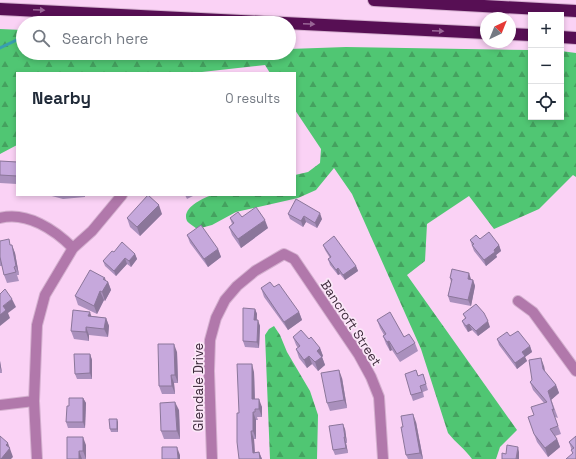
<!DOCTYPE html>
<meta charset="utf-8">
<style>
body{margin:0;font-family:"Space Grotesk",sans-serif;background:#f2f2f3;color:#1f2937}
.controls{position:absolute;right:12px;top:12px;display:grid;overflow:hidden;border-radius:0px;box-shadow:0 2px 6px #0003}
.controls button{width:36px;height:36px;display:grid;place-items:center;padding:0;border:0;border-bottom:1px solid #e0e1e3;background:#fff;color:#1f2937;font:20px sans-serif}
.compass{position:absolute;left:480px;top:12px;width:36px;height:36px;border-radius:50%;background:#fff;box-shadow:0 2px 6px #0003;rotate:43deg}
.list{margin:0;padding:0;list-style:none}
h2{display:flex;justify-content:space-between;align-items:center;height:52px;margin:0;padding:0 16px;font-size:17px}
h2 small{font-size:13px;font-weight:400;color:#747a83}
.icon{flex:none;width:22px;height:22px;fill:none;stroke:currentColor;stroke-width:2;stroke-linecap:round;stroke-linejoin:round}
.map{position:relative;flex:none;width:576px;height:459px;overflow:hidden}
.search{position:absolute;background:#fff;box-shadow:0 2px 6px #0003;left:16px;top:16px;width:280px;height:44px;display:flex;align-items:center;gap:10px;box-sizing:border-box;padding:0 14px;border-radius:22px;color:#747a83;font-size:15px}
.panel{position:absolute;background:#fff;box-shadow:0 2px 6px #0003;left:16px;top:72px;width:280px;height:124px;border-radius:0px}
.map>svg:first-child{display:block}
.forest{fill:url(#forest-firs)}
.lines{fill:none;stroke-linecap:round;stroke-linejoin:round}
.stream{stroke:#389fb0;stroke-width:3}
.minor-casing{stroke:#d4b0cf;stroke-width:12}
.highway-casing{stroke:#d4b0cf;stroke-width:14}
.minor{stroke:#b178ab;stroke-width:10}
.highway{stroke:#570f54;stroke-width:12}
.wall{fill:#aa90bd}
.shaded-wall{fill:#8b769a}
.building{fill:#c6a8dc;stroke:#8b769a}
.oneway{fill:#996596}
.labels{text-anchor:middle;dominant-baseline:central;stroke-width:3.5;stroke-linejoin:round;paint-order:stroke}
.street-label{font-size:13px;fill:#3b2839;stroke:#fbe7f8}
</style>
<div class="map">
<svg width="576" height="459" viewBox="0 0 576 459">
<defs>
<pattern id="forest-firs" width="22" height="20" patternUnits="userSpaceOnUse"><rect width="22" height="20" fill="#50c673"/><path d="M5 1l3.5 6h-7zM16 11l3.5 6h-7z" fill="#44a15f"/></pattern>
</defs>
<rect width="100%" height="100%" fill="#fad2f5"/>
<g class="forest">
<path d="M0,29L23,30V53H289V49L346,47L531,50V117H561V51L576,53V177L573,175L539,209L494,229L469,196L427,224L425,261L407,275L517,430L500,447L496,459H472C465,449 456,443 448,433L421,349L352,194L334,168L316,190L298,198L236,212L212,225L197,229C194,226 189,224 187,221C181,208 203,198 212,195H295V175L308,172L320,163L321,149L295,110V73H270L265,65L193,73H17V145L0,154Z"/>
<polygon points="274,326 280,335 287,352 310,391 318,415 317,459 270,459 265,335 269,329"/>
</g>
<g class="lines">
<polyline class="stream" points="0,48 23,37"/>
<g class="minor-casing">
<g id="minor">
<path d="M0,218C27,211 55,230 73,248"/>
<polyline points="518,301 533,312 576,371"/>
<polyline points="0,405 34,401"/>
<polyline points="37,459 34,401 37,325 45,295 73,248 92,231 122,195"/>
<polyline points="212,459 209,371 210,340 216,318 225,300 237,286 255,271 284,254 294,259 359,355 371,377 379,397 383,459"/>
</g>
</g>
<g class="highway-casing">
<g id="highway">
<polyline points="374,0 576,11"/>
<polyline points="0,9 486,33"/>
<polyline points="510,34 531,35"/>
<polyline points="561,37 576,38"/>
</g>
</g>
<use href="#minor" class="minor"/>
<use href="#highway" class="highway"/>
</g>
<g class="wall">
<polygon points="0,161 17,162 17,184 0,183"/>
<polygon points="48,195 85,195 85,197 63,199"/>
<polygon points="185,195 195,195 187,199"/>
<polygon points="162,214 140,236 130,227 127,218"/>
<polygon points="288,214 322,219 317,228 306,222 303,227 290,219"/>
<polygon points="242,217 268,228 241,248 232,235 229,227 232,224 230,218"/>
<polygon points="187,235 218,249 221,257 208,267 190,243"/>
<polygon points="480,239 499,245 501,251 496,255 497,257 486,266 474,251 470,240"/>
<polygon points="0,241 11,245 15,253 19,275 17,275 19,281 7,283 4,275 2,266 0,266"/>
<polygon points="323,245 356,266 358,271 345,280 340,274 338,275 330,265 328,259 330,258 325,250"/>
<polygon points="114,252 135,254 137,259 131,267 127,264 116,276 105,266 103,261"/>
<polygon points="450,278 471,279 473,280 475,286 471,306 450,302 448,296 451,282"/>
<polygon points="106,281 108,282 111,290 105,301 104,300 97,314 78,305 75,296"/>
<polygon points="274,287 299,312 302,320 288,330 264,297 261,288"/>
<polygon points="255,309 257,314 257,320 260,326 259,348 245,347 243,341"/>
<polygon points="463,314 490,327 478,336 472,330 468,332 464,326 462,321 465,318"/>
<polygon points="92,316 106,318 109,326 108,337 89,335 89,341 74,339 71,331"/>
<polygon points="377,320 415,343 418,351 400,362 392,350 390,351 386,344 383,336 384,335 380,328"/>
<polygon points="510,336 530,346 532,352 525,357 527,361 517,369 499,345 497,339"/>
<polygon points="293,337 309,339 320,348 323,356 322,357 325,365 318,371 312,364 307,368 299,358 296,349 298,348 296,345"/>
<polygon points="177,352 178,383 174,383 175,394 162,394 159,386"/>
<polygon points="90,354 92,360 92,379 77,379 75,374"/>
<polygon points="0,361 2,373 0,373"/>
<polygon points="544,366 545,372 556,385 559,393 551,400 558,418 555,417 561,434 555,436 557,439 560,447 548,457 537,442 534,434 534,415 544,403 533,390 530,382"/>
<polygon points="416,370 418,376 423,374 428,390 423,392 424,397 413,401 411,395"/>
<polygon points="254,372 255,399 262,407 262,417 257,417 258,420 256,420 256,439 254,439 255,452 259,452 262,459 239,459 239,413"/>
<polygon points="342,378 347,408 330,411 327,403"/>
<polygon points="83,398 86,403 85,428 68,428 66,422 69,406"/>
<polygon points="179,410 180,439 164,439 161,431"/>
<polygon points="118,422 118,432 111,432 110,429"/>
<polygon points="416,422 423,459 408,459 406,455 403,427"/>
<polygon points="345,429 347,443 346,443 348,453 335,455 333,450"/>
<polygon points="576,436 576,459 573,454 569,442"/>
<polygon points="86,445 86,459 67,459"/>
</g>
<g class="shaded-wall">
<polygon points="159,205 162,214 140,236 137,227"/>
<polygon points="320,213 322,219 317,228 315,223"/>
<polygon points="304,216 306,222 303,227 301,221"/>
<polygon points="265,220 268,228 241,248 238,239"/>
<polygon points="12,245 15,253 19,275 16,266"/>
<polygon points="499,245 501,251 496,255 497,257 486,266 484,260"/>
<polygon points="218,249 221,257 208,267 204,259"/>
<polygon points="135,254 137,259 131,267 129,261"/>
<polygon points="125,258 127,264 116,276 114,271"/>
<polygon points="356,266 358,271 345,280 343,275"/>
<polygon points="338,268 340,274 338,275 336,270"/>
<polygon points="469,273 471,279 470,284 468,279"/>
<polygon points="105,278 107,284 108,282 111,290 105,301 102,292 103,279"/>
<polygon points="473,280 475,286 471,306 468,300"/>
<polygon points="100,291 104,300 97,314 94,306"/>
<polygon points="12,299 16,307 8,313 10,318 0,326 0,315 3,306"/>
<polygon points="255,309 257,314 256,326 254,320"/>
<polygon points="90,312 93,321 88,316"/>
<polygon points="299,312 302,320 288,330 284,322"/>
<polygon points="106,318 109,326 108,337 104,329"/>
<polygon points="258,320 260,326 259,348 257,342"/>
<polygon points="488,321 490,327 478,336 476,331"/>
<polygon points="469,324 472,330 468,332 466,326"/>
<polygon points="86,327 89,335 89,341 86,332"/>
<polygon points="389,341 392,350 390,351 387,342"/>
<polygon points="174,344 177,352 178,383 175,375"/>
<polygon points="530,346 532,352 525,357 527,361 517,369 515,363 522,352"/>
<polygon points="320,348 323,356 322,357 325,365 318,371 315,362 317,351"/>
<polygon points="90,354 92,360 92,379 90,373"/>
<polygon points="309,356 312,364 307,368 304,360"/>
<polygon points="541,358 544,366 546,378 543,369"/>
<polygon points="0,361 2,373 0,367"/>
<polygon points="252,364 254,372 255,407 252,399"/>
<polygon points="339,370 342,378 347,408 344,400"/>
<polygon points="171,375 174,383 175,394 172,386"/>
<polygon points="556,385 559,393 551,400 558,418 548,391"/>
<polygon points="83,398 86,403 85,428 83,422"/>
<polygon points="259,399 262,407 262,417 259,409"/>
<polygon points="175,402 179,410 180,439 177,431"/>
<polygon points="253,412 256,420 256,439 253,431"/>
<polygon points="413,414 416,422 423,459 420,453"/>
<polygon points="117,419 118,422 118,432 117,429"/>
<polygon points="343,424 345,429 347,443 345,437"/>
<polygon points="251,431 254,439 255,459 253,453"/>
<polygon points="83,437 86,445 86,459 83,451"/>
<polygon points="344,437 346,443 348,453 346,448"/>
<polygon points="557,439 560,447 548,457 545,448"/>
<polygon points="8,443 13,457 11,459 1,459 6,445"/>
<polygon points="177,447 180,455 180,459 178,459"/>
<polygon points="518,447 519,452 519,459 516,459"/>
<polygon points="79,451 82,459 79,459"/>
<polygon points="259,452 262,459 260,459"/>
</g>
<g class="building">
<polygon points="0,161 17,162 17,176 0,175"/>
<polygon points="148,195 159,205 137,227 127,218"/>
<polygon points="296,199 320,213 315,223 304,216 301,221 288,214"/>
<polygon points="256,207 265,220 238,239 229,227 234,223 230,218 238,212 242,217"/>
<polygon points="201,225 218,249 204,259 187,235"/>
<polygon points="489,232 499,245 494,250 495,252 484,260 472,245 474,244 470,240 476,235 480,239"/>
<polygon points="334,236 356,266 343,275 338,268 336,270 328,259 331,257 323,245"/>
<polygon points="9,239 10,245 12,245 16,266 14,267 16,272 4,275 0,257 0,241"/>
<polygon points="122,242 135,254 129,261 125,258 114,271 103,261 112,251 114,252"/>
<polygon points="452,269 469,273 468,279 473,280 468,300 448,296 452,279 450,278"/>
<polygon points="90,270 105,278 103,279 108,282 102,292 100,291 94,306 75,296"/>
<polygon points="270,282 274,287 279,284 299,312 284,322 261,288"/>
<polygon points="5,289 12,299 3,306 6,310 0,315 0,294"/>
<polygon points="476,304 484,313 488,321 476,331 469,324 466,326 462,321 466,318 463,314"/>
<polygon points="243,308 255,309 254,320 258,320 257,342 243,341"/>
<polygon points="73,310 90,312 88,316 106,318 104,329 86,327 86,332 71,331"/>
<polygon points="390,312 404,337 409,334 415,343 397,354 389,341 387,342 383,336 386,334 377,320"/>
<polygon points="301,330 309,339 311,337 320,348 317,351 322,357 315,362 309,356 304,360 296,349 300,346 293,337"/>
<polygon points="518,331 530,346 522,352 525,356 515,363 497,339 507,332 510,336"/>
<polygon points="158,344 174,344 175,375 171,375 172,386 159,386"/>
<polygon points="74,354 90,354 90,373 75,374"/>
<polygon points="541,358 543,369 556,385 548,391 554,410 552,409 558,426 550,429 557,439 545,448 534,434 528,417 534,415 531,407 547,402 530,382 532,380 529,360"/>
<polygon points="237,364 252,364 252,399 259,399 259,409 255,409 255,412 253,412 253,431 251,431 253,453 259,452 260,459 239,459 237,442 237,413 239,413"/>
<polygon points="339,370 344,400 327,403 321,373"/>
<polygon points="416,370 418,376 423,374 426,384 420,386 422,392 411,395 405,374"/>
<polygon points="69,398 83,398 83,422 66,422 67,406 69,406"/>
<polygon points="175,402 177,431 161,431 160,403"/>
<polygon points="413,414 420,453 406,455 401,427 403,427 401,416"/>
<polygon points="109,419 117,419 117,429 110,429"/>
<polygon points="343,424 345,437 344,437 346,448 333,450 329,426"/>
<polygon points="0,436 8,443 6,445 10,448 1,459 0,459"/>
<polygon points="576,436 576,459 566,459 573,453 571,450 574,448 569,442"/>
<polygon points="67,437 83,437 83,451 79,451 79,459 67,459"/>
<polygon points="507,445 518,447 516,459 502,459 502,453 506,454"/>
<polygon points="162,447 177,447 178,459 162,459"/>
</g>
<defs><path id="oneway-solid" d="M-6-.8H1V-3.2L6.5 0L1 3.2V.8H-6Z"/></defs>
<g class="oneway">
<use href="#oneway-solid" transform="translate(39 10) rotate(3)"/>
<use href="#oneway-solid" transform="translate(309 24) rotate(3)"/>
<use href="#oneway-solid" transform="translate(438 31) rotate(3)"/>
</g>
<g class="labels">
<g class="street-label">
<text transform="translate(351 323) rotate(57)">Bancroft Street</text>
<text transform="translate(198 387) rotate(-90)">Glendale Drive</text>
</g>
</g>
</svg>
<div class="controls">
<button>+</button>
<button>−</button>
<button><svg class="icon" aria-label="locate" viewBox="0 0 24 24"><circle cx="12" cy="12" r="6"/><path d="M12 2v4M12 18v4M2 12h4M18 12h4"/></svg></button>
</div>
<svg class="compass" viewBox="-18 -18 36 36"><path d="M0-13l5 13h-10z" fill="#e53935"/><path d="M0 13l5-13h-10z" fill="#747a83"/></svg>
<div class="search"><svg class="icon" aria-label="search" viewBox="0 0 24 24"><circle cx="10" cy="10" r="6"/><path d="M15 15l6 6"/></svg>Search here</div>
<section class="panel">
<h2>Nearby<small>0 results</small></h2>
<ul class="list">
</ul>
</section>
</div>
